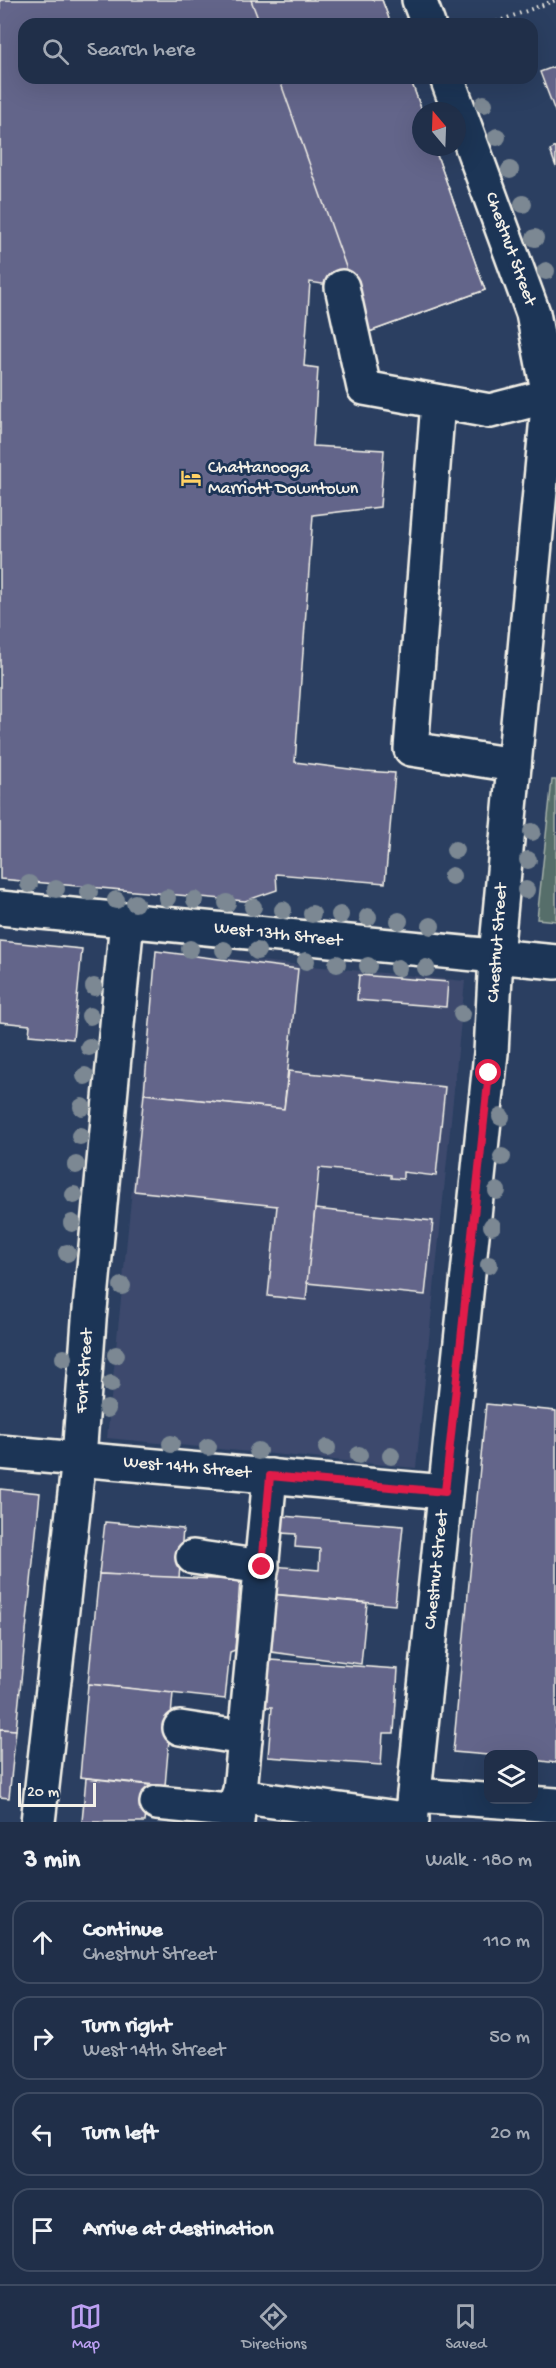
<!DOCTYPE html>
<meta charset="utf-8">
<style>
body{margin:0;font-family:"Gochi Hand",sans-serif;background:#283750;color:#f1f3f6}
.controls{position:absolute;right:18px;bottom:18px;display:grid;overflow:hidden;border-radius:12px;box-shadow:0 6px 24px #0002}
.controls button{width:54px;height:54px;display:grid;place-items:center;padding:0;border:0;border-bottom:2px solid #3d4a61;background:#202f49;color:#f1f3f6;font:30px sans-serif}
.compass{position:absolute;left:412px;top:102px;width:54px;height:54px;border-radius:50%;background:#202f49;box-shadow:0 6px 24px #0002;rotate:341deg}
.scale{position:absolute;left:18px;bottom:15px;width:78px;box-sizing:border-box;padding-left:6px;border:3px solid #f4f1e8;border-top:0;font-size:16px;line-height:21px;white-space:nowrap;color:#f4f1e8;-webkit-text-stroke:4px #1d3557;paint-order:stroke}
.stop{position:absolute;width:18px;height:18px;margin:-14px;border:4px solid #e11d48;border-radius:50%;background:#fff}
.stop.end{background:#e11d48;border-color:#fff;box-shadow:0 2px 6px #0008}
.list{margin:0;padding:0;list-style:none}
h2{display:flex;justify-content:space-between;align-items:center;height:78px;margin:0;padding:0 24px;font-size:26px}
h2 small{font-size:20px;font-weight:400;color:#a2a9b4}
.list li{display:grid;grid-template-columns:39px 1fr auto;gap:18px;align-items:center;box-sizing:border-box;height:84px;margin:0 12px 12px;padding:0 12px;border:2px solid #3d4a61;border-radius:18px}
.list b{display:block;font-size:22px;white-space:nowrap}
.list p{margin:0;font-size:20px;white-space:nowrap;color:#a2a9b4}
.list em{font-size:20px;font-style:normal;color:#a2a9b4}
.icon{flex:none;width:33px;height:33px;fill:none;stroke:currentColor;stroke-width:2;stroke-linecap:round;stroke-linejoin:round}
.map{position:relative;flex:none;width:556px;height:1822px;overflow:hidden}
.search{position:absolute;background:#202f49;box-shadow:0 6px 24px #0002;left:18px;right:18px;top:18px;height:66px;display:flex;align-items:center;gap:15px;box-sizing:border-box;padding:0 21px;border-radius:18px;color:#a2a9b4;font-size:22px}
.sheet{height:462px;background:#202f49}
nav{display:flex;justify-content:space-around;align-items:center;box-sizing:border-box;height:84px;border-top:2px solid #3d4a61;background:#202f49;font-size:16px;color:#a2a9b4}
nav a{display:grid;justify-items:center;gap:3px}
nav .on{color:#bca0f2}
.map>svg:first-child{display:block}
.built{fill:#3c4a6d}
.green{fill:#566e6a;stroke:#a5b0a9;stroke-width:1.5}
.building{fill:#63658a;stroke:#f4f1e8;stroke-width:1.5}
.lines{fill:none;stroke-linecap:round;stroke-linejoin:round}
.minor-casing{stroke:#f4f1e8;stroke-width:38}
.path{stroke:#f4f1e8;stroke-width:4;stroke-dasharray:1.5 4.5;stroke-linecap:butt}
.minor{stroke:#1d3557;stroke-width:33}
.tree{fill:#7b8893}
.route{stroke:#e11d48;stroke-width:8}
.labels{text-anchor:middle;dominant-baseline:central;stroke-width:6;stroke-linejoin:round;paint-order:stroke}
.street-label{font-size:18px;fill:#f4f1e8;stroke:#1d3557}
.poi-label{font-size:18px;fill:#f4f1e8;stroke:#1d3557;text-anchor:start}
</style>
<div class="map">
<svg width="556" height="1822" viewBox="0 0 556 1822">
<rect width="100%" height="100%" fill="#2b3f61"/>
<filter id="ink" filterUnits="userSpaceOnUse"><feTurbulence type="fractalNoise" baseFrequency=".0167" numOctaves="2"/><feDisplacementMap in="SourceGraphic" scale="12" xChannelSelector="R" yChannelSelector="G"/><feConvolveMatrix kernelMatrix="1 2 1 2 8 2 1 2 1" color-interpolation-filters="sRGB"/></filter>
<g filter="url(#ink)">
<polygon class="built" points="156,951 465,981 416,1468 107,1438"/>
<polygon class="green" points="552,780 556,780 556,921 537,919"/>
<g class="building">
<polygon points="0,0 382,0 391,24 24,24 24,78 410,78 422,111 421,147 434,147 485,290 369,332 354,289 310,282 304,366 318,368 313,446 384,450 380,507 313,515 295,762 365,771 395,773 385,883 276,874 277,890 245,901 0,879"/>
<polygon points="251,0 382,0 391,24 260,24"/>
<polygon points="556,66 556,114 540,72"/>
<polygon points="279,78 410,78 422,111 421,147 434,147 485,290 369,332"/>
<polygon points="556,147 556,167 550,150"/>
<polygon points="0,941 82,949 73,1039 29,1035 30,1025 0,1022"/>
<polygon points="156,951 298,969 284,1109 144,1094"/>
<polygon points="359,975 448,982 446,1007 357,1000"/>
<polygon points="289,1071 445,1087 436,1176 403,1172 403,1179 391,1178 391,1175 319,1168 306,1300 268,1296 277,1206 134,1191 144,1094 284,1109"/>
<polygon points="315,1209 433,1221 425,1295 307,1283"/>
<polygon points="486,1404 556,1411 556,1763 534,1760 534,1754 488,1755 453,1752"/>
<polygon points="0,1489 40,1493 16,1730 0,1729"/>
<polygon points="282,1516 403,1526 395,1605 271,1594 273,1566 319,1570 320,1549 295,1547 296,1534 281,1533"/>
<polygon points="105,1522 183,1529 179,1578 99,1574"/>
<polygon points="99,1574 240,1580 235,1650 230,1652 225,1699 88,1684"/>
<polygon points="269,1594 367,1603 361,1664 264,1651"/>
<polygon points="270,1660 398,1669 394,1733 383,1733 381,1765 268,1757 272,1707 266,1707"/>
<polygon points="88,1684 173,1693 165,1786 80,1777"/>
<polygon points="0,1729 16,1730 9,1798 0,1797"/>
<polygon points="86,1778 149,1785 145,1822 82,1822"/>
</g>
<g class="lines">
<g class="minor-casing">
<g id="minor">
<polyline points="419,0 428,24"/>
<polyline points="342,287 364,388 490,411 556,394"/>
<polyline points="438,402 411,749 514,765"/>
<polyline points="0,908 556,962"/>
<polyline points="0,1452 445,1492"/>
<polyline points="193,1557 262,1567"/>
<polyline points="180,1728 245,1738"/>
<polyline points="414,1795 556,1805"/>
<polyline points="238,1796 412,1820"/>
<polyline points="157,1803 238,1811"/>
<polyline points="38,1822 79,1458 89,1320 127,920"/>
<polyline points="237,1822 270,1476"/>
<polyline points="411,1822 491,1053 496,956 549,396 533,313 447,78"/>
</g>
</g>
<polyline class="path" points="491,24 556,0"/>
<use href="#minor" class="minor"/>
</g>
<g class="tree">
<circle cx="484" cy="104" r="9"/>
<circle cx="497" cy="137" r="9"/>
<circle cx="510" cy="170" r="9"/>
<circle cx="523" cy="204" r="9"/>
<circle cx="535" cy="238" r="9"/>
<circle cx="546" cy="271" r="9"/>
<circle cx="532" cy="832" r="9"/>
<circle cx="455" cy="850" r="9"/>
<circle cx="528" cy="860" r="9"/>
<circle cx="452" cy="876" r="9"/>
<circle cx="29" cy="884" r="9"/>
<circle cx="56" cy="889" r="9"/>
<circle cx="526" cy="890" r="9"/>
<circle cx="89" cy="892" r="9"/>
<circle cx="167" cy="898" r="9"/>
<circle cx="116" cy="900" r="9"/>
<circle cx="195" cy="900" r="9"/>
<circle cx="135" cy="903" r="9"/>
<circle cx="227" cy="903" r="9"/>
<circle cx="253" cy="907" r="9"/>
<circle cx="283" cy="910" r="9"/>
<circle cx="312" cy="914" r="9"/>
<circle cx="340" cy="915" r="9"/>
<circle cx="368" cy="917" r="9"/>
<circle cx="399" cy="921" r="9"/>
<circle cx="431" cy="926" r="9"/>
<circle cx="190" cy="949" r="9"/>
<circle cx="224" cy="950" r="9"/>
<circle cx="257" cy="951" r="9"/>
<circle cx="306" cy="961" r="9"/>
<circle cx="337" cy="964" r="9"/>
<circle cx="368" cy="966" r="9"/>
<circle cx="398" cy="968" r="9"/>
<circle cx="426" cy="968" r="9"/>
<circle cx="94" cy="987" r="9"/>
<circle cx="462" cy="1014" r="9"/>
<circle cx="90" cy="1016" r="9"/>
<circle cx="89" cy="1047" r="9"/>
<circle cx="85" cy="1076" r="9"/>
<circle cx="82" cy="1107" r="9"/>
<circle cx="501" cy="1117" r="9"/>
<circle cx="80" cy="1136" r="9"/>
<circle cx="502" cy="1157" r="9"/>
<circle cx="76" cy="1165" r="9"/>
<circle cx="497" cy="1191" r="9"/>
<circle cx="74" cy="1195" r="9"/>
<circle cx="72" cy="1223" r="9"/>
<circle cx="492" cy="1226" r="9"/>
<circle cx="67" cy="1253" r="9"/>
<circle cx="489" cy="1265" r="9"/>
<circle cx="122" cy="1286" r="9"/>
<circle cx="116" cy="1355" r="9"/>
<circle cx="64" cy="1358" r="9"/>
<circle cx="111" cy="1384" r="9"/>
<circle cx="107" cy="1409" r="9"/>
<circle cx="171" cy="1444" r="9"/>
<circle cx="208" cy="1447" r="9"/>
<circle cx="327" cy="1448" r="9"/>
<circle cx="258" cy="1451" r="9"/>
<circle cx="359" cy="1455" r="9"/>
<circle cx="391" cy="1456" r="9"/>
</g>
</g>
<g class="lines" filter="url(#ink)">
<polyline class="route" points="262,1567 270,1476 445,1492 489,1073"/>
</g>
<defs>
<g id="hotel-bare" transform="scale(1.62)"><path d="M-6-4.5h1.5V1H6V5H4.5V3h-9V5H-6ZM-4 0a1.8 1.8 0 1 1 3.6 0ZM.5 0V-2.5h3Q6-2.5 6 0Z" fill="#ffd166" stroke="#1d3557" stroke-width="2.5" paint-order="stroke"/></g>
</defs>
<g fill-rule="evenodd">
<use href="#hotel-bare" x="191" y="478"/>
</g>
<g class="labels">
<g class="street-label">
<text transform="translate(510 249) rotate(70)">Chestnut Street</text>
<text transform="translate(278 935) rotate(6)">West 13th Street</text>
<text transform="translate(498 943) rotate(-86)">Chestnut Street</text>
<text transform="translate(85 1371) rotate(-86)">Fort Street</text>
<text transform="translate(187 1468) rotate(5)">West 14th Street</text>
<text transform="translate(437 1570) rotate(-84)">Chestnut Street</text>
</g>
<g class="poi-label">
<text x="208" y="468">Chattanooga<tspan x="208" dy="21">Marriott Downtown</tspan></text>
</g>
</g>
</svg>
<div class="controls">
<button><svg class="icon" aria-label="layers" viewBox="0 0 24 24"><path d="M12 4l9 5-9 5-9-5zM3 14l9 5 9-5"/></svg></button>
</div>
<svg class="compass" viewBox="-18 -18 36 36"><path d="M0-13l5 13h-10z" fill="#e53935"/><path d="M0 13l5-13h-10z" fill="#a2a9b4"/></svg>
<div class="scale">20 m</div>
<div class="stop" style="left:489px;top:1073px"></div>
<div class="stop end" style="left:262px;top:1567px"></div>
<div class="search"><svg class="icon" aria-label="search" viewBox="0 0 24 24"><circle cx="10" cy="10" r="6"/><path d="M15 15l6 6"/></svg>Search here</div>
</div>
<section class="sheet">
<h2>3 min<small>Walk · 180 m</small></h2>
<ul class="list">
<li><svg class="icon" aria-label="ahead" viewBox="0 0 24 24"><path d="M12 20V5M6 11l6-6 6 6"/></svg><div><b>Continue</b><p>Chestnut Street</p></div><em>110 m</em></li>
<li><svg class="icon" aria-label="right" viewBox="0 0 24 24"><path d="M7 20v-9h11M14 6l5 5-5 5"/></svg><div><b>Turn right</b><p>West 14th Street</p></div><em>50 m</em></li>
<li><svg class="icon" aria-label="left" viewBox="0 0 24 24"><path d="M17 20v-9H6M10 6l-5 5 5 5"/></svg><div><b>Turn left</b></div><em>20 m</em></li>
<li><svg class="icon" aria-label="arrive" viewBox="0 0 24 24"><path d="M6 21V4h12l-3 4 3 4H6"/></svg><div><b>Arrive at destination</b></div></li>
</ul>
</section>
<nav>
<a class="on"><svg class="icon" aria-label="map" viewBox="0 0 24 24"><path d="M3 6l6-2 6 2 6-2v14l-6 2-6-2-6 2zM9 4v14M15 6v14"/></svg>Map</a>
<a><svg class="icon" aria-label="directions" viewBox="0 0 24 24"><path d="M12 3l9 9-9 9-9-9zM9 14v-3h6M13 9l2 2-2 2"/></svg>Directions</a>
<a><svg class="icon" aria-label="saved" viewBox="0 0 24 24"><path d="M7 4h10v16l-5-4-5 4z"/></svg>Saved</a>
</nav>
